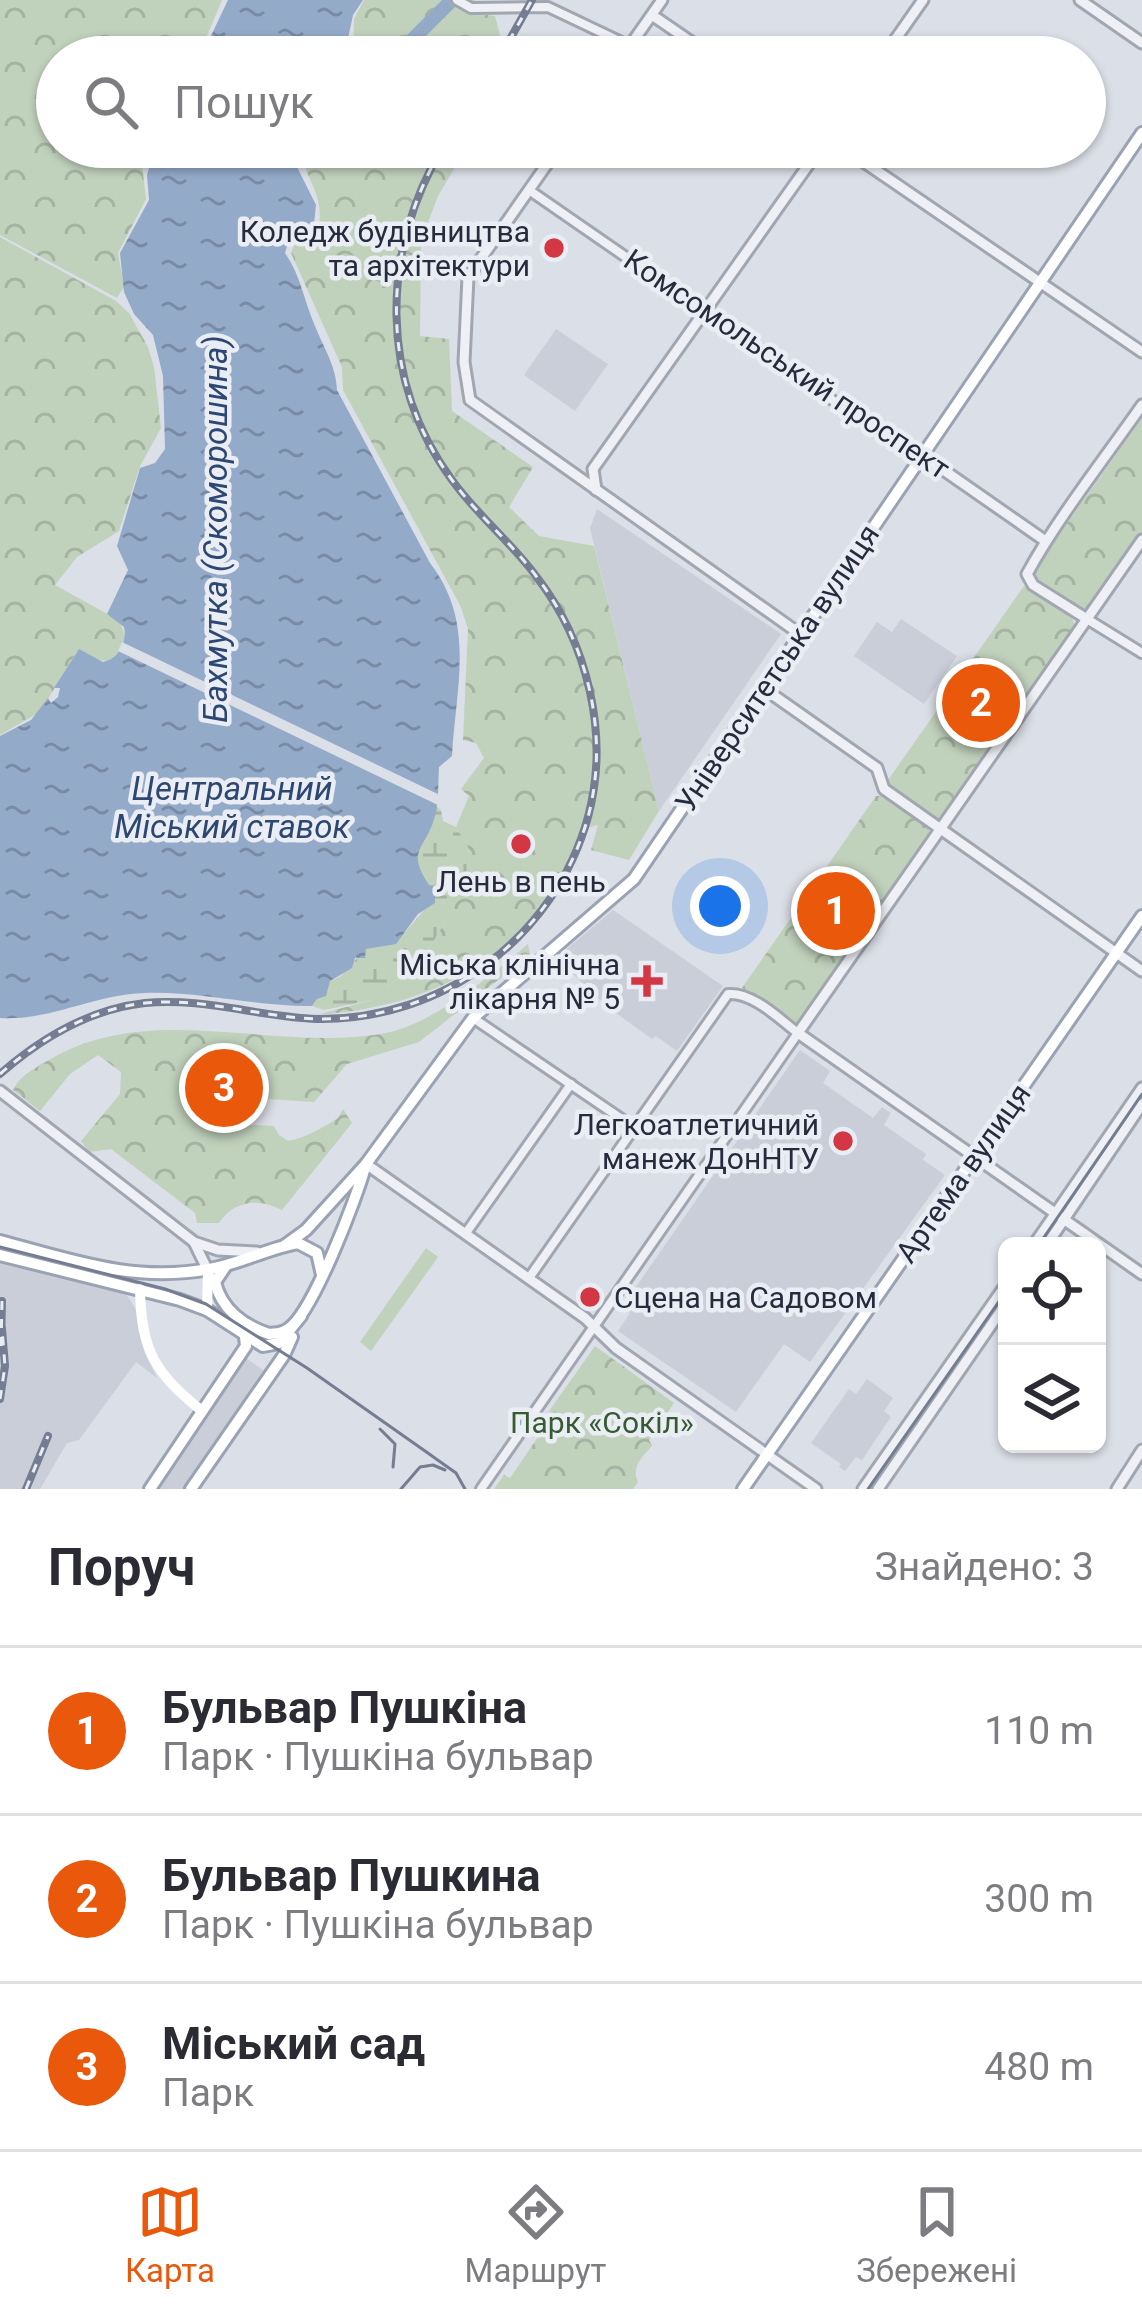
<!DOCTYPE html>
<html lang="uk">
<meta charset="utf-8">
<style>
body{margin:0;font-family:Roboto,sans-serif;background:#f7f7f7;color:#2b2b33}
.controls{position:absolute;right:36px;bottom:36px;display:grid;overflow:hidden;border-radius:18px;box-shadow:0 3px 9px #0004}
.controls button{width:108px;height:108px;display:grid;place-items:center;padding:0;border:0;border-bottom:3px solid #e1e1e2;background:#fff;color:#2b2b33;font:60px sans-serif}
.you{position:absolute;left:720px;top:906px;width:42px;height:42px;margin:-30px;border:9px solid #fff;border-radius:50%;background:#1a73e8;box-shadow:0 0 0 18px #1a73e833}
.badge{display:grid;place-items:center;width:78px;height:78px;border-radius:50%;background:#ea580c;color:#fff;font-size:39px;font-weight:700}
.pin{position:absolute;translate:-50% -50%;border:6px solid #fff;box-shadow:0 3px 12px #0006}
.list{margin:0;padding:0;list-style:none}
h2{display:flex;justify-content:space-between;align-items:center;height:156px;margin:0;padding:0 48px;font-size:51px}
h2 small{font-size:39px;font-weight:400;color:#7c7c81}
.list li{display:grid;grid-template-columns:78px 1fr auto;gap:36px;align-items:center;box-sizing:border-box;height:168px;padding:0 48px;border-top:3px solid #e1e1e2}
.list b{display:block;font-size:45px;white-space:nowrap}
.list p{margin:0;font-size:39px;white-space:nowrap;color:#7c7c81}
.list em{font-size:39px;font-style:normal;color:#7c7c81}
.icon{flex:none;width:66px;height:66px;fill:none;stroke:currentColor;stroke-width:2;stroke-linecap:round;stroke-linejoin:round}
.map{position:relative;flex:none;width:1142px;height:1489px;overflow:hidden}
.search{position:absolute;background:#fff;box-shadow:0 3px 9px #0004;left:36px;right:36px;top:36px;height:132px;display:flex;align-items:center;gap:30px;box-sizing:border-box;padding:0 42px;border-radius:66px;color:#7c7c81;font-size:45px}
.sheet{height:660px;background:#fff}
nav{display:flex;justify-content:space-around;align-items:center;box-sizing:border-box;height:168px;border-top:3px solid #e1e1e2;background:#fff;font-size:33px;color:#7c7c81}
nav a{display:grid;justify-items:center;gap:6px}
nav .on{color:#ea580c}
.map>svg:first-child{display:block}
.built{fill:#c9ced9}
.grass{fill:#c0d1bc}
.forest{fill:url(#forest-crowns)}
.wetland{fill:url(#wetland-marsh)}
.water{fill:url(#water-ripples)}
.pier{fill:#dbdfe7}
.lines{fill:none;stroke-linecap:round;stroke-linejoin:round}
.river{stroke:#94aac9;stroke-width:14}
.minor-casing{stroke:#a1a6b1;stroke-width:14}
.tertiary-casing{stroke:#a1a6b1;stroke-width:15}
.primary-casing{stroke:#9aa2b3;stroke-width:16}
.minor{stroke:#eef0f5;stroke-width:8}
.tertiary{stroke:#eef0f5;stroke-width:9}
.secondary{stroke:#fff;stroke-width:10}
.primary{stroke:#fff;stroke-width:10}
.tram{stroke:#747d91;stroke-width:3}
.rail-casing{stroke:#747d91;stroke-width:8}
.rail{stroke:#eaeef4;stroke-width:3;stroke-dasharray:9;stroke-linecap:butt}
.poi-dot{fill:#d43744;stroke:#eaeef4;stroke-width:4.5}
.labels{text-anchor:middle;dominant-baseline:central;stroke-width:9;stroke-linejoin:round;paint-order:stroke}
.poi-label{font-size:30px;fill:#252c3d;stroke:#eaeef4;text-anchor:end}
.street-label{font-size:30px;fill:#252c3d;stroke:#eaeef4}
.park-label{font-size:30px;fill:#365a31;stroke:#eaeef4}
.water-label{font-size:33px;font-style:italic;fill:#2d4773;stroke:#eaeef4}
</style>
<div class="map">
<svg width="1142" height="1489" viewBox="0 0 1142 1489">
<defs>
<pattern id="forest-crowns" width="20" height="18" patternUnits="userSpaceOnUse" patternTransform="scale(3)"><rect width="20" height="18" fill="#c0d1bc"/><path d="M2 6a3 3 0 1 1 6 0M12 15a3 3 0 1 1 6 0" fill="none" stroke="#a5b4a2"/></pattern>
<pattern id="wetland-marsh" width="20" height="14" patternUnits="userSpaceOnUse" patternTransform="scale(3)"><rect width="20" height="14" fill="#c0d1bc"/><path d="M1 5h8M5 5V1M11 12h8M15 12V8" fill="none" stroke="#a5b4a2"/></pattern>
<pattern id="water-ripples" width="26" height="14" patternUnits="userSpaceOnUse" patternTransform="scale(3)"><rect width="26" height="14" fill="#94aac9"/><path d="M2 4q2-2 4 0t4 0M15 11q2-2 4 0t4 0" fill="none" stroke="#798ba4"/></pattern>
</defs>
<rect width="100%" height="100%" fill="#dbdfe7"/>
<g class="built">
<polygon points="556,329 608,364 575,411 524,375"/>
<polygon points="597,509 781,634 659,811 590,528"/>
<polygon points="901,619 957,656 924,704 854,656 877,622 892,632"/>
<polygon points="613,910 723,986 677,1051 656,1036 652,1039 609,1008 556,958"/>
<polygon points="800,1050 830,1071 823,1083 873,1118 882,1107 891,1113 884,1125 926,1154 923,1160 945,1175 810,1362 784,1344 736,1412 618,1331 630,1313 622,1307"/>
<polygon points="0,1261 125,1292 136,1310 144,1351 157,1378 136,1362 79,1440 67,1443 40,1489 0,1489"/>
<polygon points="246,1358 266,1372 186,1489 156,1489"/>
<polygon points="867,1379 893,1398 884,1411 891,1417 862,1460 856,1457 845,1471 839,1467 841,1464 811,1443 849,1389 856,1394"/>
</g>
<polygon class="grass" points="426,1248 438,1257 371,1351 360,1342"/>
<g class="forest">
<polygon points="0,0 222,0 198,57 57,57 57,147 140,147 146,199 118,253 124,287 117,298 0,235"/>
<polygon points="364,0 475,0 466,12 495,16 501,39 520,54 518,57 353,57 354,19"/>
<path d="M301,147H467L438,196L421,241L420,336L449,339L452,411L533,467L509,507L539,536L594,546L659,811L629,860L591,850L598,825L582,829C534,951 445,1006 316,1015L372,1000L425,956L471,877L468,847L456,827L469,796L461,789L484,758L476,743L463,740L468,629L461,607L343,390L342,367L291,253L297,239L319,226C324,189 303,180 301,147Z"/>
<polygon points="0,237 116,301 129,313 148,347 154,367 161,428 140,466 119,531 77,557 55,585 120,621 125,637 119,652 109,661 96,660 78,650 40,712 0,735"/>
<polygon points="1142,418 1142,533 1090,607 1080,609 1035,577 1034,570"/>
<polygon points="1024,586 1071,616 1075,625 941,819 936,819 886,783"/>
<polygon points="876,796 884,796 928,827 930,835 797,1023 792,1023 742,988"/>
<path d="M528,944L530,955L419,1042L347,1064L314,1102L224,1096L231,1124L274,1126L279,1135L288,1141C308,1137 322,1128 338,1118L343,1109L352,1123L282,1210C259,1198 234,1200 219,1223H197L195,1213L111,1149L89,1152L81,1141L120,1094L121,1072L98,1055L70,1074L40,1111L13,1090C19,1076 34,1069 47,1061C150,999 268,1052 381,1034C431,1026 491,976 528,944Z"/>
<path d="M595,1346L674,1403L649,1440L652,1446C642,1457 631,1467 638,1482L633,1489H494L504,1475L510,1478L551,1418L547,1414Z"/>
</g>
<path class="wetland" d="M436,806L441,810L443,821L456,827L468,847L471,877L425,956L372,1000L324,1010L312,1006L330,981L341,976L365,949L402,936L424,910L428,885C403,843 432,845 436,806Z"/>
<g class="water">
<polygon points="228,0 363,0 353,15 344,57 201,57"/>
<path d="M155,147H297L296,165L316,205L314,224L289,240L285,253C301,276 304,301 315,326C324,349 336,365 337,390L430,563C476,623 456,685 452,756L439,767C438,783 439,801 435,816C426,850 405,849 429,885L435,886V903L418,914L396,944L366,949L365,958H355L352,968L330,981L326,996L317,999L312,1006C256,1007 201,991 145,993C94,994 52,1021 0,1018V736L31,720L48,698L51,703L58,697L60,688H54L79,649L103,662C119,659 127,642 124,627L107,614L128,570L117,546L140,468L155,463L165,449L163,376L153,335L134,314L124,292L120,253L149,200L147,175Z"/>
</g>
<polygon class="pier" points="122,642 444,797 442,807 118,651"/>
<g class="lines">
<polyline class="river" points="395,57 452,0"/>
<g class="minor-casing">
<g id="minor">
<polyline points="457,0 471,8 548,7 630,46"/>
<polyline points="529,190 906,451 922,455"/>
<polyline points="1087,619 1142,653"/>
<polyline points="473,1018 635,1128"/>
<polyline points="466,1233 571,1084"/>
<path d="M481,1489L798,1033C779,1019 753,992 728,994L529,1278"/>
</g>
</g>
<g class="tertiary-casing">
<g id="tertiary">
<polyline points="1080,0 1142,43"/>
<polyline points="652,15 713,57"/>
<polyline points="622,57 662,0"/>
<polyline points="883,57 923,0"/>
<polyline points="559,147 468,277 464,362 470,400 800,634"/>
<polyline points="842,147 1142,352"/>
<polyline points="922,455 1044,540"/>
<polyline points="596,490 593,469 821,147"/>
<polyline points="1142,540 798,1033 1142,1274"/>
<path d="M1087,619L1033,585L1027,574C1057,519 1105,458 1142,405"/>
<polyline points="763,688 877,768 884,789 1142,971"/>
<polyline points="0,1091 194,1242 218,1250 257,1252"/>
<polyline points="366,1164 585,1318 616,1348 816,1489"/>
<polyline points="194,1242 210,1275"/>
<polyline points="1033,1246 1142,1088"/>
<polyline points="1046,1246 1142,1104"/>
<polyline points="863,1489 1007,1283"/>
<polyline points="878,1489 1007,1302"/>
<polyline points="1117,1489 1142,1450"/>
</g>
</g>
<g class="primary-casing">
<g id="primary">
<path d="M0,1241C72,1260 134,1283 209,1269C240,1264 268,1248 298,1243L317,1253L322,1275"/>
<polyline points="284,1246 306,1230 366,1164 473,1018 634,879 1142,133"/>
<polyline points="0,1255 180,1300 207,1310 263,1346 279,1343 301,1316"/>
<path d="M225,1267L215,1282C221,1309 244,1326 269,1334C277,1333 281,1334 288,1329C312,1315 357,1197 365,1167"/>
<polyline points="150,1489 246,1346 245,1337"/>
<polyline points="191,1489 284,1355 292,1337"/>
<polyline points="743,1489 1142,916"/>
</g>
</g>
<use href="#minor" class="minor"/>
<use href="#tertiary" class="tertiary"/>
<g class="secondary">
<path d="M140,1289C141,1351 155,1373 202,1411"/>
<polyline points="207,1310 208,1270"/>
</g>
<use href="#primary" class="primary"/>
<g class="tram">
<polyline points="1038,1246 1142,1094"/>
<polyline points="0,1247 165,1289 206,1304 307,1368 425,1451 456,1473 465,1489"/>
<polyline points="380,1429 395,1444 393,1467"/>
<polyline points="401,1489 420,1467 433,1465 445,1470"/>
<polyline points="868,1489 1007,1290"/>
</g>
<g class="rail-casing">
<g id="rail">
<polyline points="500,57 532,0"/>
<path d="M0,1074C40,1039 90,1009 145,1003C201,997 260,1017 317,1019C443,1021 555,937 588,817C610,735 588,643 536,576C511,542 477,515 452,480C379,381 380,251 443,147"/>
<polyline points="1,1346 2,1301"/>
<polyline points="0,1399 5,1366 2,1329"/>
<polyline points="26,1489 48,1436"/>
</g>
</g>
<use href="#rail" class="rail"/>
</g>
<g class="poi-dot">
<circle cx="554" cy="248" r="12"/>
<circle cx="521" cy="844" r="12"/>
<path d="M641 963h12v12h12v12h-12v12h-12v-12h-12v-12h12z"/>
<circle cx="843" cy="1141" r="12"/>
<circle cx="590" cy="1297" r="12"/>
</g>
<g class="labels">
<g class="poi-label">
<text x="530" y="231">Коледж будівництва<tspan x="530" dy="34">та архітектури</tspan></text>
<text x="521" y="881" text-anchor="middle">Лень в пень</text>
<text x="620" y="964">Міська клінічна<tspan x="620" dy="34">лікарня № 5</tspan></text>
<text x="819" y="1124">Легкоатлетичний<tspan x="819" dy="34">манеж ДонНТУ</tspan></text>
<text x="614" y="1297" text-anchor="start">Сцена на Садовом</text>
</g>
<g class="street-label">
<text transform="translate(787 364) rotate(34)">Комсомольський проспект</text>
<text transform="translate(777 668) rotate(-56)">Університетська вулиця</text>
<text transform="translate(963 1173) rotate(-55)">Артема вулиця</text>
</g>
<g class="park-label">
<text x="602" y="1422">Парк «Сокіл»</text>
</g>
<g class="water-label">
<text transform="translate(215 529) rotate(-90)">Бахмутка (Скоморошина)</text>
<text x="232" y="788">Центральний<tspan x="232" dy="38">Міський ставок</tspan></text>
</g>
</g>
</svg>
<div class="controls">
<button><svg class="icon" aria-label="locate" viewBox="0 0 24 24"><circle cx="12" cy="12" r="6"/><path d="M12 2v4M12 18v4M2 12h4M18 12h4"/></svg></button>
<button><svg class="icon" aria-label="layers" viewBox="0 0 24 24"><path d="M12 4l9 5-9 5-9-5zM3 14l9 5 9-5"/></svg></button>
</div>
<div class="you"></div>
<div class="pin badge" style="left:836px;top:911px">1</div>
<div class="pin badge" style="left:981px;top:703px">2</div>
<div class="pin badge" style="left:224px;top:1088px">3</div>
<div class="search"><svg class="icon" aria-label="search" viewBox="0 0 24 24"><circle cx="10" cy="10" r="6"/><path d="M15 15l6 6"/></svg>Пошук</div>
</div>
<section class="sheet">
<h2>Поруч<small>Знайдено: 3</small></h2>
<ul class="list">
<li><span class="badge">1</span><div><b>Бульвар Пушкіна</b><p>Парк · Пушкіна бульвар</p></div><em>110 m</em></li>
<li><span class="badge">2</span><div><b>Бульвар Пушкина</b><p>Парк · Пушкіна бульвар</p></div><em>300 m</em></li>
<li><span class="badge">3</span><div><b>Міський сад</b><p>Парк</p></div><em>480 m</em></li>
</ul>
</section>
<nav>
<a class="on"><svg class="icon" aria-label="map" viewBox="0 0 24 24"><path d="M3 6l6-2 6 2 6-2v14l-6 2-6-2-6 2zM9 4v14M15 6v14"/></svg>Карта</a>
<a><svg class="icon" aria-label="directions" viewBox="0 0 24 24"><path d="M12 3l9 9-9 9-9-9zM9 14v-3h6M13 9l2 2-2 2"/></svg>Маршрут</a>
<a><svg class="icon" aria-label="saved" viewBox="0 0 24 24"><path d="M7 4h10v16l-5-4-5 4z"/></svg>Збережені</a>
</nav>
